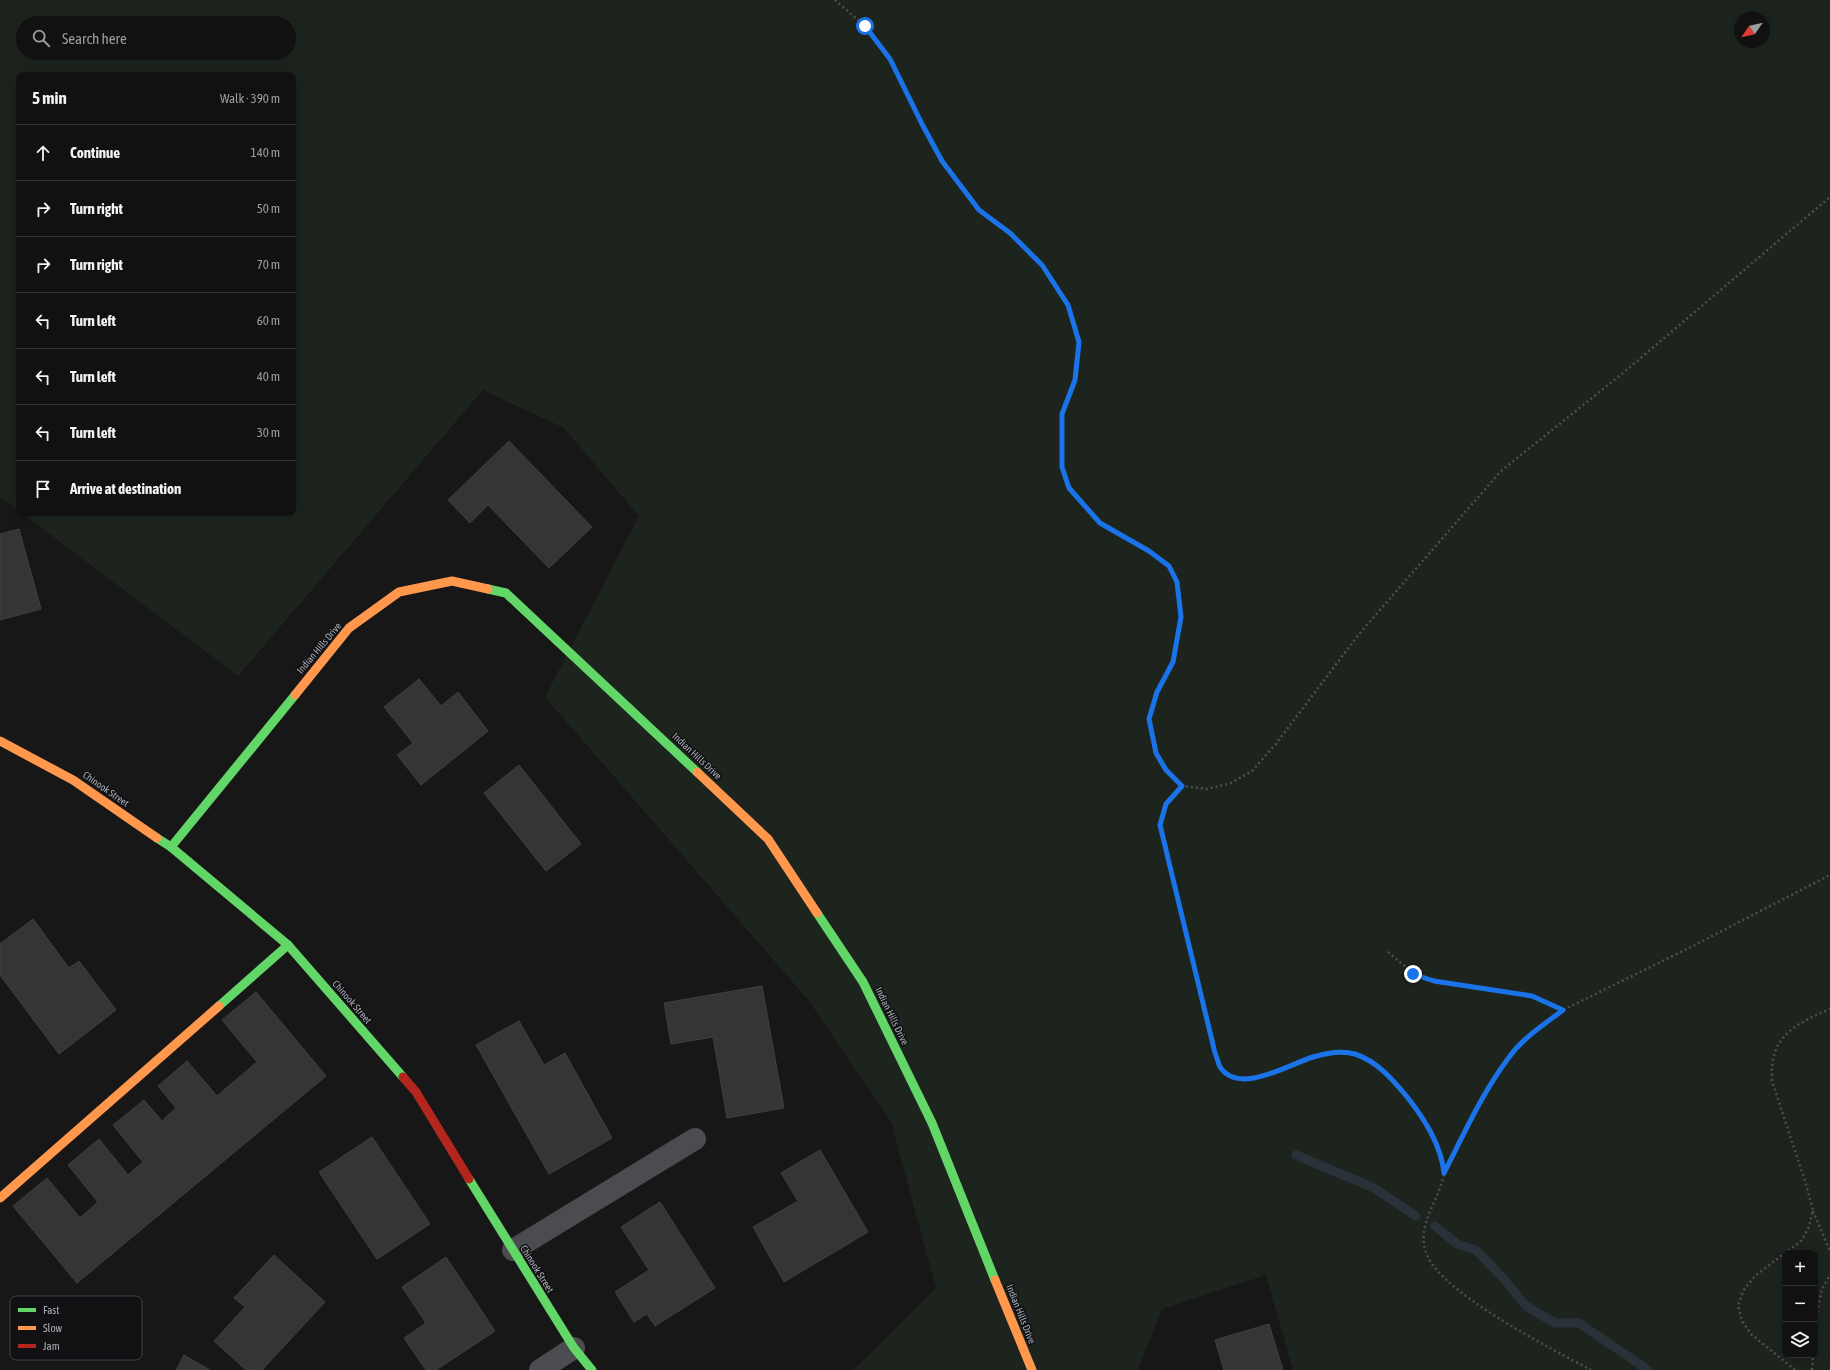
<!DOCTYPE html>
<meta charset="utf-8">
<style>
body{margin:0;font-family:"Asap Condensed",sans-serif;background:#1a1a1a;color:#f1f3f6}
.controls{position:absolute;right:12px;bottom:12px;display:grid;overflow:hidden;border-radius:8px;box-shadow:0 2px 10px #0003}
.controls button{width:36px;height:36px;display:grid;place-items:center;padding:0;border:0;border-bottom:1px solid #303131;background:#111;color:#f1f3f6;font:20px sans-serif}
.compass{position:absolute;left:1734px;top:12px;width:36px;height:36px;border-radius:50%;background:#111;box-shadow:0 2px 10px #0003;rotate:236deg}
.stop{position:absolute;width:12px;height:12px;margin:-9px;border:3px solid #1a73e8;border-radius:50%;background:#fff}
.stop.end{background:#1a73e8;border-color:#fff;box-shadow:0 1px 4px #0008}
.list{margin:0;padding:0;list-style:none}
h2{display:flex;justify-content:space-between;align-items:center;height:52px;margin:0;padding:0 16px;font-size:17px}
h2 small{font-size:13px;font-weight:400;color:#9c9d9f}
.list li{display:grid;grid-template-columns:26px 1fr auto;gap:12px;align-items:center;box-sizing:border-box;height:56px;padding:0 16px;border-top:1px solid #303131}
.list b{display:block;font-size:15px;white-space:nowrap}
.list em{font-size:13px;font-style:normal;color:#9c9d9f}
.icon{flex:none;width:22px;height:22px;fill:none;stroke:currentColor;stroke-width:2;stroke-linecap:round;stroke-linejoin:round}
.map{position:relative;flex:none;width:1830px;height:1370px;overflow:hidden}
.search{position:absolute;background:#111;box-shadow:0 2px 10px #0003;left:16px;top:16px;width:280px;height:44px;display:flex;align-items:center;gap:10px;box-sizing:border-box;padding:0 14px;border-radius:22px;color:#9c9d9f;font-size:15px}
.panel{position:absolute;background:#111;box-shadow:0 2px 10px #0003;left:16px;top:72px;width:280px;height:444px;border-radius:8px}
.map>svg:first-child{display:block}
.green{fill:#1d241e;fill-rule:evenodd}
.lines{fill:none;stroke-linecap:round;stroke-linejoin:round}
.stream{stroke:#2a3239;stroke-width:9}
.building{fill:#353536;stroke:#3f4043}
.path{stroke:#4d4e52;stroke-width:2.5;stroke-dasharray:2 3;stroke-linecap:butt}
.street{stroke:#4b4c50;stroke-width:22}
.fast{stroke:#63d668;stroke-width:9}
.slow{stroke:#ff974d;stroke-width:9}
.jam{stroke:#b3261e;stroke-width:9}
.route{stroke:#1a73e8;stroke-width:5}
.labels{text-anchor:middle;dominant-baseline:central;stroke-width:3;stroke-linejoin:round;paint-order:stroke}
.street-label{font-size:10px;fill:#a8adb8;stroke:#111113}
.key{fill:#111113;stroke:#3e4045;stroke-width:1}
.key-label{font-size:11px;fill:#a8adb8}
</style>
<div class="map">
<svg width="1830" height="1370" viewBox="0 0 1830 1370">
<rect width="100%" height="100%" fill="#171717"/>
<path class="green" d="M0,0H1830V1370H1293L1266,1275L1162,1309L1138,1370H853L936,1288L891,1122L809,1001L545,697L639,516L564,428L483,390L238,676L22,513H293V75H19V511L0,497ZM1740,18H1764V42H1740ZM23,23H289V53H23ZM1785,1253H1815V1355H1785Z"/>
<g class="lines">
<g class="stream">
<polyline points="1296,1155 1374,1188 1416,1216"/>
<polyline points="1435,1226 1457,1244 1476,1250 1503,1278 1526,1306 1555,1323 1579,1323 1648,1370"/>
</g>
</g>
<g class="building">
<polygon points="509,441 592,527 549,568 488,505 470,523 448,500"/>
<polygon points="19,529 41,609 0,620 0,534"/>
<polygon points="419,679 441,706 458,692 488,731 421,785 397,755 413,743 384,707"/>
<polygon points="519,765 581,844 546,871 484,793"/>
<polygon points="33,919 69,968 79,961 116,1010 59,1054 0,975 0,944"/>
<polygon points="762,986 784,1108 727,1118 713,1037 671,1044 664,1003"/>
<polygon points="256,992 326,1076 77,1283 13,1206 47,1178 80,1218 98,1202 68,1165 99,1139 128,1175 143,1162 113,1125 144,1100 162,1121 176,1108 158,1086 187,1061 217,1096 257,1062 222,1020"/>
<polygon points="519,1021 544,1065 565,1053 612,1138 549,1174 476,1045"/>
<polygon points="372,1137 430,1224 377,1259 319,1172"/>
<polygon points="820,1150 868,1232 784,1282 753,1227 798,1201 781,1173"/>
<polygon points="660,1202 715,1288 655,1326 647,1314 634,1322 615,1292 649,1270 621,1227"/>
<polygon points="274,1255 325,1302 262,1370 246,1370 214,1341 245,1307 234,1298"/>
<polygon points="446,1257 495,1331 436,1370 426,1370 404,1338 426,1323 402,1287"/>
<polygon points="1269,1324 1283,1370 1224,1370 1215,1340"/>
<polygon points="184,1355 210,1370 176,1370"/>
</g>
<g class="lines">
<g class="path">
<polyline points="835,0 865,26 890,59 922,124 942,161 979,210 1010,233 1042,265 1068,305 1079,342 1075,380 1062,414 1062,467 1069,488 1100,523 1149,551 1169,566 1177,582 1181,617 1173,662 1157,692 1149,719 1156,753 1167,770 1182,786"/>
<polyline points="1388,952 1413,973 1434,981 1532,996 1562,1009"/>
<polyline points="1445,1173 1487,1091 1510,1055 1528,1038 1563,1010 1689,948 1830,875"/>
<polyline points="1813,1211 1830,1251"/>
<polyline points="1815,1322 1822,1289 1830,1275"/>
<path d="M1591,1370C1552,1349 1443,1294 1427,1255C1415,1225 1439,1202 1444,1174C1449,1151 1411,1100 1395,1083C1384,1071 1370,1058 1354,1054C1314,1044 1255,1092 1229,1075C1221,1070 1218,1061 1215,1053L1159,825L1166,804L1182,786L1207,789L1231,783L1252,771L1275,745L1359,634L1501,471L1623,373L1830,197"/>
<path d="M1795,1370L1751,1334L1742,1321L1738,1306L1743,1291L1755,1276L1801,1241L1809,1227L1813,1210L1805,1181L1772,1081C1769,1037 1793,1025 1830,1009"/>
<polyline points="1812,1370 1813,1355"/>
</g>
<g class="street">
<polyline points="513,1250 695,1139"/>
<polyline points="540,1370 574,1348"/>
</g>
<g class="fast">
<polyline points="488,589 506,593 697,772"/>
<polyline points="157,838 171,847 288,945 403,1077"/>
<polyline points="171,847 295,695"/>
<polyline points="817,913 863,982 932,1123 995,1280"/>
<polyline points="219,1006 288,945"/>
<polyline points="469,1179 574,1348 592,1370"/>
</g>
<g class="slow">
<polyline points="295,695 349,628 399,592 452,581 488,589"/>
<polyline points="0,741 73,780 157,838"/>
<polyline points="697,772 768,839 817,913"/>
<polyline points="0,1198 219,1006"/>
<polyline points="995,1280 1032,1370"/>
</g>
<polyline class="jam" points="403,1077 416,1092 469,1179"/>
</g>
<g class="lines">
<path class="route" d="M865,26L890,59L922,124L942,161L979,210L1010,233L1042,265L1068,305L1079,342L1075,380L1062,414V467L1069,488L1100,523L1149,551L1169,566L1177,582L1181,617L1173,662L1157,692L1149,719L1156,753L1166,770L1182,786L1166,804L1160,825L1215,1053C1217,1057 1218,1063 1220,1067C1239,1096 1289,1064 1313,1057C1326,1053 1341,1050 1355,1054C1377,1061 1393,1080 1408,1098C1425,1120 1441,1145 1444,1173C1464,1134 1483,1091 1510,1056C1524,1037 1545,1024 1563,1010L1532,996L1434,981L1413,974"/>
</g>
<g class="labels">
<g class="street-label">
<text transform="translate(319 648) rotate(-50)">Indian Hills Drive</text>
<text transform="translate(697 756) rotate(43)">Indian Hills Drive</text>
<text transform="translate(106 789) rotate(35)">Chinook Street</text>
<text transform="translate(352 1002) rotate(49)">Chinook Street</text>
<text transform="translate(892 1016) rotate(64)">Indian Hills Drive</text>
<text transform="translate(537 1269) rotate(58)">Chinook Street</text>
<text transform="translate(1021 1314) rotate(68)">Indian Hills Drive</text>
</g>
</g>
<rect x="10" y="1296" width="132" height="64" rx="6" class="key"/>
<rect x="18" y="1308" width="18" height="4" fill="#63d668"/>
<rect x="18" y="1326" width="18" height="4" fill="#ff974d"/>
<rect x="18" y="1344" width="18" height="4" fill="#b3261e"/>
<g class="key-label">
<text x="43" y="1314">Fast</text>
<text x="43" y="1332">Slow</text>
<text x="43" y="1350">Jam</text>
</g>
</svg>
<div class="controls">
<button>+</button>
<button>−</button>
<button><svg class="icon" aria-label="layers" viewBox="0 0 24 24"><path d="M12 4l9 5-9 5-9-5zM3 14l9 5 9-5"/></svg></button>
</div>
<svg class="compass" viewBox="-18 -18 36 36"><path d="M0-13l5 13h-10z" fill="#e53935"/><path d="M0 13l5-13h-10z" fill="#9c9d9f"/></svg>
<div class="stop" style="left:865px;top:26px"></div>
<div class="stop end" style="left:1413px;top:974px"></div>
<div class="search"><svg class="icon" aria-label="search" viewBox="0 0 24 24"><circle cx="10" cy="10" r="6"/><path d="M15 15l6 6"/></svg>Search here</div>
<section class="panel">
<h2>5 min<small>Walk · 390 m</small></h2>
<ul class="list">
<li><svg class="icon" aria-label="ahead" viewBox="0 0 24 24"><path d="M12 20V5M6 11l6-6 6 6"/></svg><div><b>Continue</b></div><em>140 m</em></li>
<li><svg class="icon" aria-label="right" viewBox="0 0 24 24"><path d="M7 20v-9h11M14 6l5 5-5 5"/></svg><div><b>Turn right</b></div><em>50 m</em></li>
<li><svg class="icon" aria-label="right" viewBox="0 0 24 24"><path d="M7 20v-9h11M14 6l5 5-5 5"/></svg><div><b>Turn right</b></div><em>70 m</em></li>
<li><svg class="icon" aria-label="left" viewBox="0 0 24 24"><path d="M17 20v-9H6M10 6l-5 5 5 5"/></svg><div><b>Turn left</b></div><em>60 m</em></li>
<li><svg class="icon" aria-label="left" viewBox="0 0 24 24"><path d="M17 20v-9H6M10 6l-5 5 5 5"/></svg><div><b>Turn left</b></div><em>40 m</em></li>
<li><svg class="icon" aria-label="left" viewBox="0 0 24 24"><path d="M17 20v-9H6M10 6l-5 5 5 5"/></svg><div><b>Turn left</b></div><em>30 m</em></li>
<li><svg class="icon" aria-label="arrive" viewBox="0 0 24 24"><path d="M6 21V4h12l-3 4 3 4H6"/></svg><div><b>Arrive at destination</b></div></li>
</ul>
</section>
</div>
